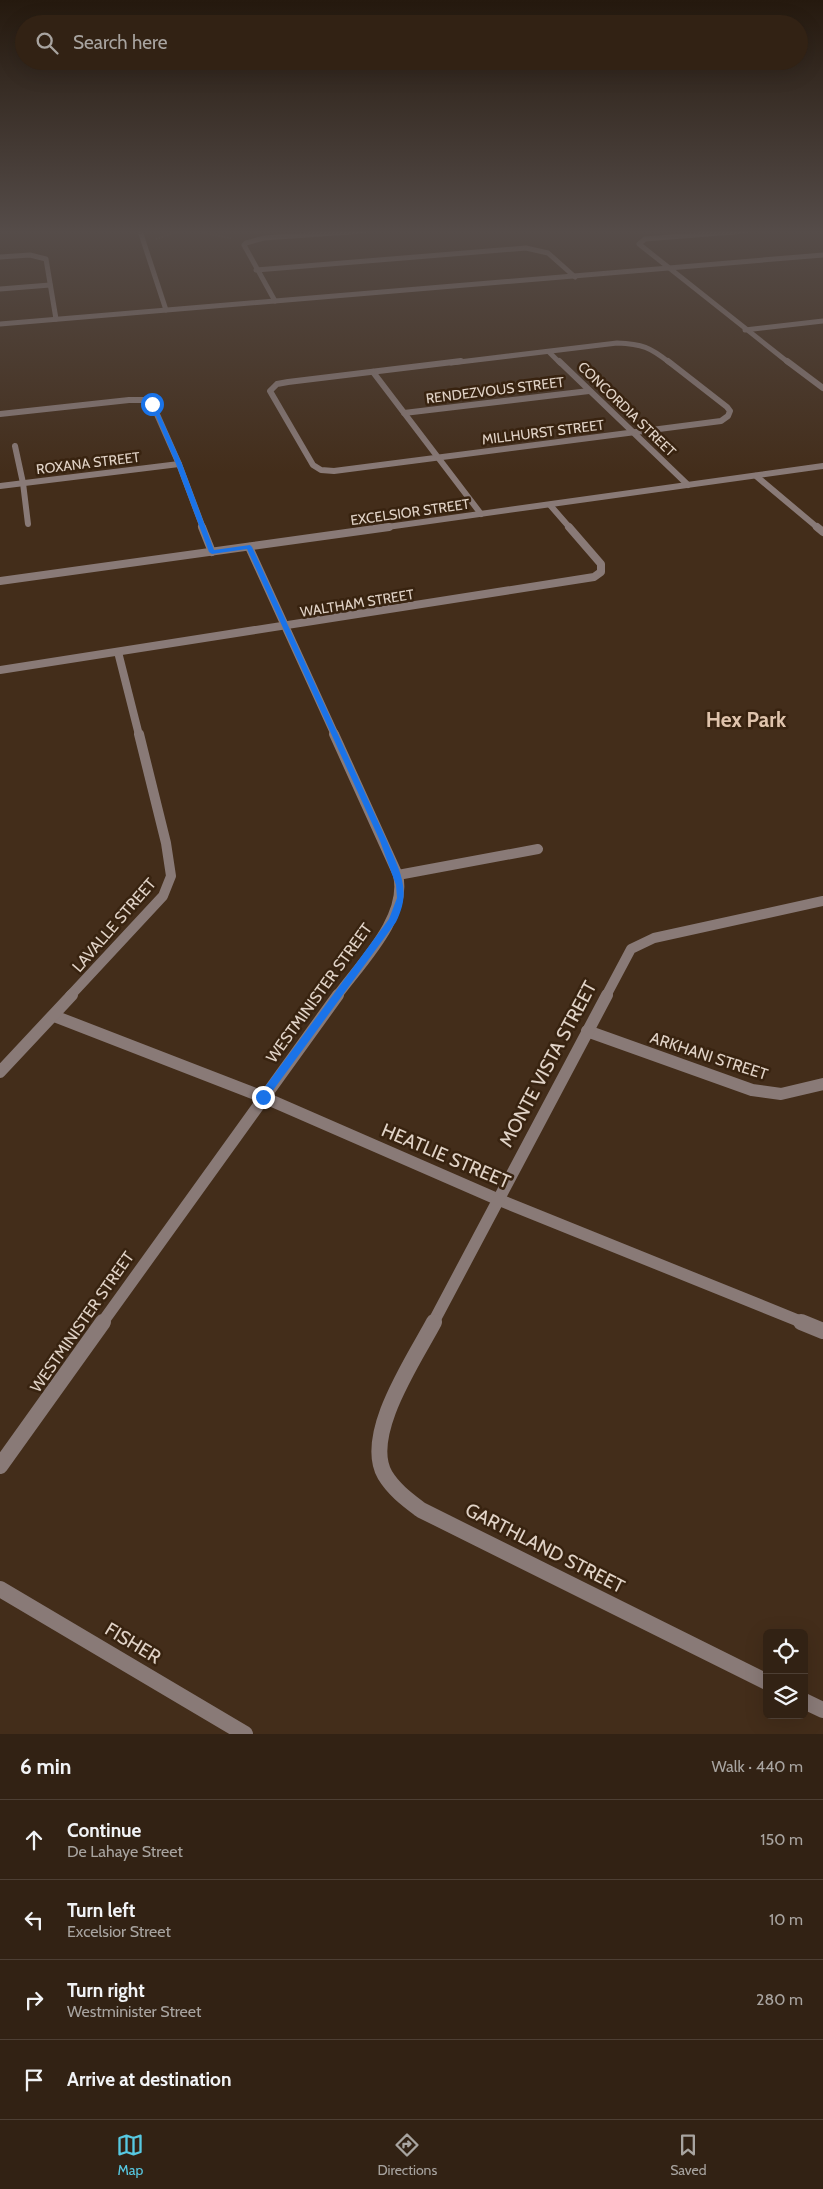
<!DOCTYPE html>
<meta charset="utf-8">
<style>
body{margin:0;font-family:Cabin,sans-serif;background:#3d2f22;color:#f1f3f6}
.controls{position:absolute;right:15px;bottom:15px;display:grid;overflow:hidden;border-radius:8px;box-shadow:0 5px 20px #0002}
.controls button{width:45px;height:45px;display:grid;place-items:center;padding:0;border:0;border-bottom:1px solid #4d3f34;background:#322214;color:#f1f3f6;font:25px sans-serif}
.stop{position:absolute;width:15px;height:15px;margin:-11px;border:4px solid #1a73e8;border-radius:50%;background:#fff}
.stop.end{background:#1a73e8;border-color:#fff;box-shadow:0 1px 5px #0008}
.list{margin:0;padding:0;list-style:none}
h2{display:flex;justify-content:space-between;align-items:center;height:65px;margin:0;padding:0 20px;font-size:21px}
h2 small{font-size:16px;font-weight:400;color:#a8a4a0}
.list li{display:grid;grid-template-columns:32px 1fr auto;gap:15px;align-items:center;box-sizing:border-box;height:80px;padding:0 20px;border-top:1px solid #4d3f34}
.list b{display:block;font-size:19px;white-space:nowrap}
.list p{margin:0;font-size:16px;white-space:nowrap;color:#a8a4a0}
.list em{font-size:16px;font-style:normal;color:#a8a4a0}
.icon{flex:none;width:28px;height:28px;fill:none;stroke:currentColor;stroke-width:2;stroke-linecap:round;stroke-linejoin:round}
.map{position:relative;flex:none;width:823px;height:1734px;overflow:hidden}
.search{position:absolute;background:#322214;box-shadow:0 5px 20px #0002;left:15px;right:15px;top:15px;height:55px;display:flex;align-items:center;gap:12px;box-sizing:border-box;padding:0 18px;border-radius:28px;color:#a8a4a0;font-size:19px}
.sheet{height:385px;background:#322214}
nav{display:flex;justify-content:space-around;align-items:center;box-sizing:border-box;height:70px;border-top:1px solid #4d3f34;background:#322214;font-size:14px;color:#a8a4a0}
nav a{display:grid;justify-items:center;gap:2px}
nav .on{color:#57c9e2}
.map>svg:first-child{display:block}
.lines{fill:none;stroke-linecap:round;stroke-linejoin:round}
.path{stroke:#756151;stroke-width:2;stroke-dasharray:1 2;stroke-linecap:butt}
.lane{stroke:#897a77;stroke-width:10}
.street-far5{stroke:#897a77;stroke-width:5}
.street-far4{stroke:#897a77;stroke-width:6}
.street-far3{stroke:#897a77;stroke-width:8}
.street-far2{stroke:#897a77;stroke-width:10}
.street-far1{stroke:#897a77;stroke-width:12}
.street{stroke:#897a77;stroke-width:16}
.route{fill:#1a73e8}
.labels{text-anchor:middle;dominant-baseline:central;stroke-width:5;stroke-linejoin:round;paint-order:stroke}
.far-street-label{font-size:14px;fill:#e1d3c7;stroke:#382310}
.street-label{font-size:16px;fill:#e1d3c7;stroke:#382310}
.near-street-label{font-size:19px;fill:#e1d3c7;stroke:#382310}
.district-label{font-size:21px;font-weight:bold;fill:#dfc3ac;stroke:#382310}
</style>
<div class="map">
<svg width="823" height="1734" viewBox="0 0 823 1734">
<rect width="100%" height="100%" fill="#432d1a"/>
<g class="lines">
<g class="path">
<polyline points="192,231 231,238"/>
<polyline points="156,239 179,231"/>
</g>
<polyline class="lane" points="398,875 538,849"/>
<g class="street-far5">
<polyline points="140,231 166,310"/>
<polyline points="746,231 645,239 639,244 789,363"/>
<polyline points="0,257 30,255 46,259 56,319"/>
<polyline points="256,270 526,248 548,253 575,277"/>
<polyline points="0,289 50,285"/>
<polyline points="275,301 244,245 246,243 264,238 364,231"/>
<polyline points="0,324 823,255"/>
<polyline points="745,330 823,321"/>
<polyline points="549,352 560,363"/>
<path d="M451,363L617,343C642,344 650,347 670,363"/>
</g>
<g class="street-far4">
<polyline points="461,361 288,382 277,384 270,391 313,465 321,470 334,471 721,421 728,416 730,411 727,407 668,361"/>
<polyline points="559,361 688,485"/>
<polyline points="787,361 823,388"/>
<polyline points="373,372 481,514"/>
<polyline points="404,413 589,391"/>
<polyline points="0,414 129,400 144,400 152,403 179,464 203,528"/>
<polyline points="15,446 23,483 28,524"/>
<polyline points="756,476 818,528"/>
<polyline points="0,486 179,464"/>
<polyline points="550,505 570,528"/>
<polyline points="380,528 823,466"/>
</g>
<g class="street-far3">
<polyline points="202,527 212,552"/>
<polyline points="817,527 823,532"/>
<polyline points="249,547 335,735"/>
<polyline points="0,581 389,527"/>
<polyline points="118,652 139,735"/>
<polyline points="0,670 594,577 601,572 601,564 569,527"/>
</g>
<g class="street-far2">
<path d="M334,734L398,875C408,917 361,963 337,996"/>
<polyline points="70,996 163,896 171,876 166,843 139,734"/>
<polyline points="606,996 631,949 654,938 823,901"/>
</g>
<g class="street-far1">
<polyline points="54,1016 263,1097 497,1199 804,1323"/>
<polyline points="587,1031 752,1090 781,1094 823,1084"/>
<polyline points="0,1072 72,995"/>
<polyline points="102,1323 338,995"/>
<polyline points="433,1323 607,995"/>
</g>
<g class="street">
<path d="M434,1322C415,1358 362,1435 385,1475C394,1490 408,1500 421,1510L767,1682"/>
<polyline points="801,1322 823,1331"/>
<polyline points="0,1466 103,1322"/>
<polyline points="0,1589 245,1734"/>
<polyline points="804,1701 823,1710"/>
</g>
</g>
<linearGradient id="sky" x2="0" y2="1"><stop stop-color="#25190e"/><stop offset="0.49" stop-color="#554c49"/><stop offset="1" stop-color="#554c49" stop-opacity="0"/></linearGradient>
<rect width="823" height="473" fill="url(#sky)"/>
<path class="route" d="M150,402L155,404L182,464L214,550L250,545L252,547L387,841C400,872 412,890 396,922L266,1100L263,1101L258,1097L259,1095L389,919L397,898L396,885L380,841L247,549L212,554L209,552L176,464Z"/>
<g class="labels">
<g class="far-street-label">
<text transform="translate(495 390) rotate(-7)">RENDEZVOUS STREET</text>
<text transform="translate(627 409) rotate(44)">CONCORDIA STREET</text>
<text transform="translate(543 432) rotate(-7)">MILLHURST STREET</text>
<text transform="translate(88 463) rotate(-7)">ROXANA STREET</text>
<text transform="translate(410 512) rotate(-8)">EXCELSIOR STREET</text>
<text transform="translate(357 603) rotate(-9)">WALTHAM STREET</text>
</g>
<g class="street-label">
<text transform="translate(114 925) rotate(-49)">LAVALLE STREET</text>
<text transform="translate(319 993) rotate(-54)">WESTMINISTER STREET</text>
<text transform="translate(709 1056) rotate(18)">ARKHANI STREET</text>
<text transform="translate(82 1322) rotate(-55)">WESTMINISTER STREET</text>
</g>
<g class="near-street-label">
<text transform="translate(548 1064) rotate(-62)">MONTE VISTA STREET</text>
<text transform="translate(446 1156) rotate(23)">HEATLIE STREET</text>
<text transform="translate(545 1548) rotate(27)">GARTHLAND STREET</text>
<text transform="translate(133 1643) rotate(31)">FISHER</text>
</g>
<g class="district-label">
<text x="746" y="719">Hex Park</text>
</g>
</g>
</svg>
<div class="controls">
<button><svg class="icon" aria-label="locate" viewBox="0 0 24 24"><circle cx="12" cy="12" r="6"/><path d="M12 2v4M12 18v4M2 12h4M18 12h4"/></svg></button>
<button><svg class="icon" aria-label="layers" viewBox="0 0 24 24"><path d="M12 4l9 5-9 5-9-5zM3 14l9 5 9-5"/></svg></button>
</div>
<div class="stop" style="left:152px;top:404px"></div>
<div class="stop end" style="left:263px;top:1097px"></div>
<div class="search"><svg class="icon" aria-label="search" viewBox="0 0 24 24"><circle cx="10" cy="10" r="6"/><path d="M15 15l6 6"/></svg>Search here</div>
</div>
<section class="sheet">
<h2>6 min<small>Walk · 440 m</small></h2>
<ul class="list">
<li><svg class="icon" aria-label="ahead" viewBox="0 0 24 24"><path d="M12 20V5M6 11l6-6 6 6"/></svg><div><b>Continue</b><p>De Lahaye Street</p></div><em>150 m</em></li>
<li><svg class="icon" aria-label="left" viewBox="0 0 24 24"><path d="M17 20v-9H6M10 6l-5 5 5 5"/></svg><div><b>Turn left</b><p>Excelsior Street</p></div><em>10 m</em></li>
<li><svg class="icon" aria-label="right" viewBox="0 0 24 24"><path d="M7 20v-9h11M14 6l5 5-5 5"/></svg><div><b>Turn right</b><p>Westminister Street</p></div><em>280 m</em></li>
<li><svg class="icon" aria-label="arrive" viewBox="0 0 24 24"><path d="M6 21V4h12l-3 4 3 4H6"/></svg><div><b>Arrive at destination</b></div></li>
</ul>
</section>
<nav>
<a class="on"><svg class="icon" aria-label="map" viewBox="0 0 24 24"><path d="M3 6l6-2 6 2 6-2v14l-6 2-6-2-6 2zM9 4v14M15 6v14"/></svg>Map</a>
<a><svg class="icon" aria-label="directions" viewBox="0 0 24 24"><path d="M12 3l9 9-9 9-9-9zM9 14v-3h6M13 9l2 2-2 2"/></svg>Directions</a>
<a><svg class="icon" aria-label="saved" viewBox="0 0 24 24"><path d="M7 4h10v16l-5-4-5 4z"/></svg>Saved</a>
</nav>
